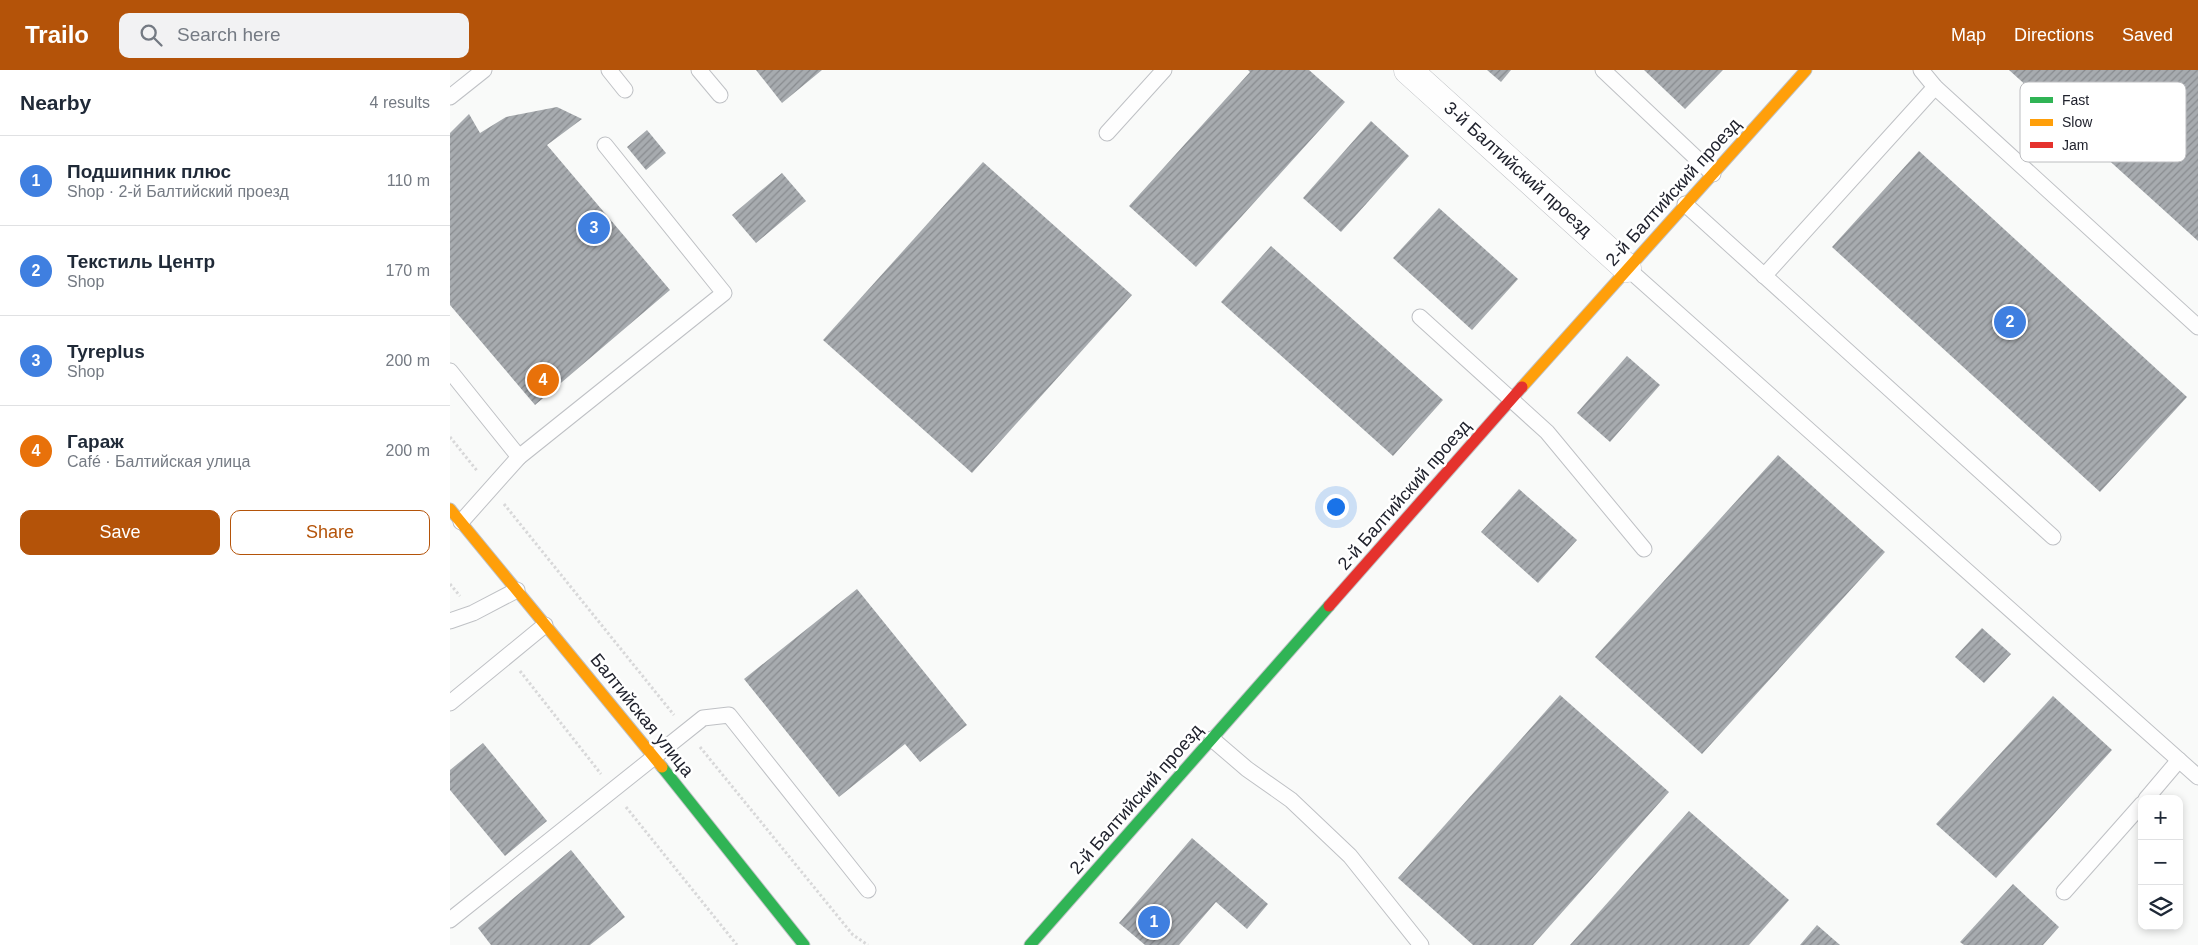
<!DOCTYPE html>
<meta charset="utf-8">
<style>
body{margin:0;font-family:Arial,sans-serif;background:#f2f2f3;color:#1f2937}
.controls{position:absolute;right:15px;bottom:15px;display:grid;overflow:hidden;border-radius:10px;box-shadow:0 2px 8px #0003}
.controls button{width:45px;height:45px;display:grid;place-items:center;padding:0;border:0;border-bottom:1px solid #e0e1e3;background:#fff;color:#1f2937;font:25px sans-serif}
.you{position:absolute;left:885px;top:436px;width:18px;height:18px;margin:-12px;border:4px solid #fff;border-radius:50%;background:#1a73e8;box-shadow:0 0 0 8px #1a73e833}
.badge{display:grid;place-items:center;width:32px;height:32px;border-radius:50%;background:#b45309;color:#fff;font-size:16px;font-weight:700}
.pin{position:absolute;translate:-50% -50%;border:2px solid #fff;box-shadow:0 1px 5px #0006}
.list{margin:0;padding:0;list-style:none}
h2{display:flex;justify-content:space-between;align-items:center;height:65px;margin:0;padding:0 20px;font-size:21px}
h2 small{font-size:16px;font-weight:400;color:#747a83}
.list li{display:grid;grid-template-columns:32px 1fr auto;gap:15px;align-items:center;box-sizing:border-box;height:90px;padding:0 20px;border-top:1px solid #e0e1e3}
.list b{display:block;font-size:19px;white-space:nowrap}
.list p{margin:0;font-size:16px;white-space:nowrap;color:#747a83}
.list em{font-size:16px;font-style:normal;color:#747a83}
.actions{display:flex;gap:10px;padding:15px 20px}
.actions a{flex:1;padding:11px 0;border:1px solid #b45309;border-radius:10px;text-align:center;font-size:18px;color:#b45309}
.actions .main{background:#b45309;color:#fff}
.icon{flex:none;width:28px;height:28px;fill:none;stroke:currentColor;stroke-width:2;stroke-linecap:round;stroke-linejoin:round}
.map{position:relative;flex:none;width:1748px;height:875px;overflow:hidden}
header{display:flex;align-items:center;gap:30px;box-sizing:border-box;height:70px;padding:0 25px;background:#b45309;color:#fff}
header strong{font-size:24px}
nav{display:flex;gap:28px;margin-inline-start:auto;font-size:18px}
.search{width:350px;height:45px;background:#f2f2f3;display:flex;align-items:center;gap:12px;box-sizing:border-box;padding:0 18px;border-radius:10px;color:#747a83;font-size:19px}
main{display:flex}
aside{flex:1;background:#fff}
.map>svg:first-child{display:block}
.building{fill:url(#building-hatch)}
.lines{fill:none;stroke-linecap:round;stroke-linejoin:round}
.lane-casing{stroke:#bfc1c5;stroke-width:17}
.street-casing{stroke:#bfc1c5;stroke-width:29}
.fast-casing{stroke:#bfc1c5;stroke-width:13}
.slow-casing{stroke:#bfc1c5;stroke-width:13}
.jam-casing{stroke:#bfc1c5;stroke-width:13}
.path{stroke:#d8d8d9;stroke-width:3;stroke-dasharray:2.5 2.5;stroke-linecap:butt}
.lane{stroke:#fefefe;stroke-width:15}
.street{stroke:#fefefe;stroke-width:28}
.fast{stroke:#30b455;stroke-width:11}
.slow{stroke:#ff9f0a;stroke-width:11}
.jam{stroke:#e5322d;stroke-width:11}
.labels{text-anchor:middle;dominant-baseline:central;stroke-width:5;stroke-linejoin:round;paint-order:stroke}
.street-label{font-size:18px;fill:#21232e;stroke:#fff}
.key{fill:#fff;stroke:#bcbdc0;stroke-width:1}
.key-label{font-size:14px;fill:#21232e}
</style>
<header>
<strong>Trailo</strong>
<div class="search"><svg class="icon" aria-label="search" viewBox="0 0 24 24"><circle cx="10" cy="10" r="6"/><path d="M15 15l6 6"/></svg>Search here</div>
<nav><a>Map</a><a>Directions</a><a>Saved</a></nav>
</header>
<main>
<aside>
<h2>Nearby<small>4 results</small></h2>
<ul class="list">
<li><span class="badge" style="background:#3f7fe0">1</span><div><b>Подшипник плюс</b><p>Shop · 2-й Балтийский проезд</p></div><em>110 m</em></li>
<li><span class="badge" style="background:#3f7fe0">2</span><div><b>Текстиль Центр</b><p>Shop</p></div><em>170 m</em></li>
<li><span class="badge" style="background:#3f7fe0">3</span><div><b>Tyreplus</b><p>Shop</p></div><em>200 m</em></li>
<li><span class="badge" style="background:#e8710a">4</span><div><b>Гараж</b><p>Café · Балтийская улица</p></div><em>200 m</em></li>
</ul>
<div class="actions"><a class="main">Save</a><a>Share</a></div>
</aside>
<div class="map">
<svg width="1748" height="875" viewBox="0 0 1748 875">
<defs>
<pattern id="building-hatch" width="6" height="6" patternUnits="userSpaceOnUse" patternTransform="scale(1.25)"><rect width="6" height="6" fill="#a7abaf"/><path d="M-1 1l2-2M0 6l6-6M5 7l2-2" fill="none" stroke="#888b8f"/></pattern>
</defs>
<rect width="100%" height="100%" fill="#f9faf9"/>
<g class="building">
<polygon points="306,0 372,0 332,33"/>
<polygon points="798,0 859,0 895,32 746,197 679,136 800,2"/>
<polygon points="1037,0 1061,0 1051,12"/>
<polygon points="1194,0 1273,0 1235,39"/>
<polygon points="1559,0 1748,0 1748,171"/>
<polygon points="107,37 132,49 97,75 220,220 85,335 0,235 0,63 19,44 30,63 56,47"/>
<polygon points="921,51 959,86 891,162 853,128"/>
<polygon points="197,60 216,83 196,100 177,77"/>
<polygon points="1469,81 1737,327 1650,422 1382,177"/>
<polygon points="533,92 682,225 522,403 373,270"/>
<polygon points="332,103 356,131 306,173 282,145"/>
<polygon points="989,138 1068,209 1022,260 943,188"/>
<polygon points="821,176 993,330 943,386 771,232"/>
<polygon points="1177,286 1210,315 1160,372 1127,343"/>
<polygon points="1328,385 1435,482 1252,684 1145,587"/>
<polygon points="1069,419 1127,470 1088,513 1031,462"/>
<polygon points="407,519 517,655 470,692 455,674 389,727 294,609"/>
<polygon points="1532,558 1561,584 1534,613 1505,587"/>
<polygon points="1110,625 1219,722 1083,875 1023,875 948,808"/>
<polygon points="1603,626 1662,680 1546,808 1486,754"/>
<polygon points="33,673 97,751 55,786 0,720 0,700"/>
<polygon points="1239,741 1339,830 1299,875 1120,875"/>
<polygon points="742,768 818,834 797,859 766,832 729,875 695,875 669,853"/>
<polygon points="121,780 175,847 140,875 41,875 28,858"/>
<polygon points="1563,814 1609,857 1593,875 1514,875 1510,872"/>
<polygon points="1367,855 1390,875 1350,875"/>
</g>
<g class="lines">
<g class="lane-casing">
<g id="lane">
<polyline points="159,0 175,20"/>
<polyline points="249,0 270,25"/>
<polyline points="1153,0 1263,104"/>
<polyline points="1471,0 1485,17 1748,257"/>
<polyline points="0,27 34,0"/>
<polyline points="657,63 714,0"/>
<polyline points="1235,134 1603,467"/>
<polyline points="1177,198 1748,707"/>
<polyline points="1314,206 1485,17"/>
<polyline points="970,247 1097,362 1194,479"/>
<polyline points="0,301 69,387 274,223 155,75"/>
<polyline points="11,452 69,387"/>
<polyline points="0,551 23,543 67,520"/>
<polyline points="0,633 95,555"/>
<polyline points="762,669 797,699 841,730 900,786 971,875"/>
<polyline points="1696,729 1729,690"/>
<polyline points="1614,822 1692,734"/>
<polyline points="0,850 253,648 279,645 418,820"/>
</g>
</g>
<g class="street-casing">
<polyline id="street" points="958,0 1177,198"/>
</g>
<g class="fast-casing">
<g id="fast">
<polyline points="212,697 354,875"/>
<polyline points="580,875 879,536"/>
</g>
</g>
<g class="slow-casing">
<g id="slow">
<polyline points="1072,317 1356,0"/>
<polyline points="0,439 212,697"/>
</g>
</g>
<g class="jam-casing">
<polyline id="jam" points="879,536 1072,317"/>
</g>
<g class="path">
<polyline points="0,367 28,402"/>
<polyline points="54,434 224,645"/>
<polyline points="0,514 10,526"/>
<polyline points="70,601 151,704"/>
<polyline points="250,677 403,865 418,875"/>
<polyline points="176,737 287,875"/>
</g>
<use href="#lane" class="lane"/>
<use href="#street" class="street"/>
<use href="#fast" class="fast"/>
<use href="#slow" class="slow"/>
<use href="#jam" class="jam"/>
</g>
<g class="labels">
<g class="street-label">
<text transform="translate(1068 99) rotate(42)">3-й Балтийский проезд</text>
<text transform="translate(1223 122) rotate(-48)">2-й Балтийский проезд</text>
<text transform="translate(954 425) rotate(-49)">2-й Балтийский проезд</text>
<text transform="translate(192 645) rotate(51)">Балтийская улица</text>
<text transform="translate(686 729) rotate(-49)">2-й Балтийский проезд</text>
</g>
</g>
<rect x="1570" y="12" width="166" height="80" rx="8" class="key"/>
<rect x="1580" y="27" width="23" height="6" fill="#30b455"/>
<rect x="1580" y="49" width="23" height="7" fill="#ff9f0a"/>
<rect x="1580" y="72" width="23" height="6" fill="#e5322d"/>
<g class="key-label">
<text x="1612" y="35">Fast</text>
<text x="1612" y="57">Slow</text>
<text x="1612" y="80">Jam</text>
</g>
</svg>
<div class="controls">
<button>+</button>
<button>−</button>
<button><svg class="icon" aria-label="layers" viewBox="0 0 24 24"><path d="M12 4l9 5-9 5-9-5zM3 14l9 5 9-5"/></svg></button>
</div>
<div class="you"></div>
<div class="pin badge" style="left:704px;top:852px;background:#3f7fe0">1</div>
<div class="pin badge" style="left:1560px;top:252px;background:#3f7fe0">2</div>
<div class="pin badge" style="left:144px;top:158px;background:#3f7fe0">3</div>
<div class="pin badge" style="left:93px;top:310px;background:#e8710a">4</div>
</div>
</main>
